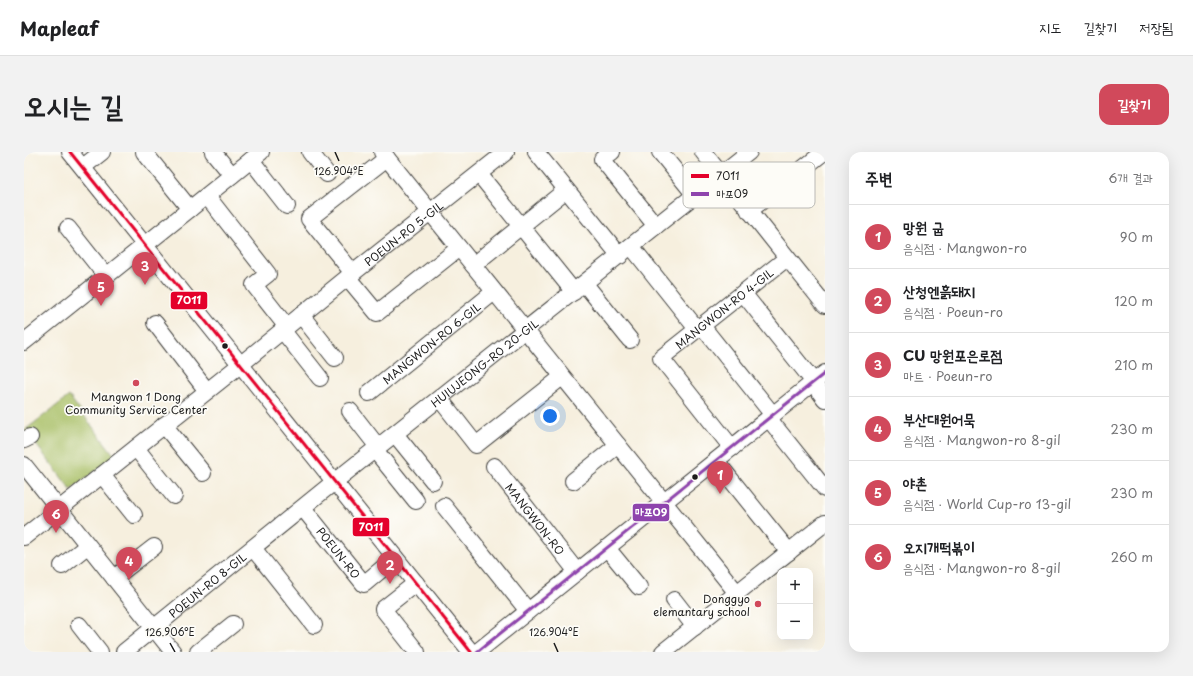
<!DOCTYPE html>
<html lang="ko">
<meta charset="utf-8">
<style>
body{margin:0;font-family:"Playpen Sans","Poor Story",sans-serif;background:#f2f2f2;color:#202124}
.controls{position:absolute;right:12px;bottom:12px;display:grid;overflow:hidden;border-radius:8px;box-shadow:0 4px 16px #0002}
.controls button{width:36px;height:36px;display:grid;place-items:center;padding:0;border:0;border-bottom:1px solid #e0e0e0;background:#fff;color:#202124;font:20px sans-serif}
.you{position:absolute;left:526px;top:264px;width:14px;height:14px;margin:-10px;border:3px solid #fff;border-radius:50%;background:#1a73e8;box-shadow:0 0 0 6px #1a73e833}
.badge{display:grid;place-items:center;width:26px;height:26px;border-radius:50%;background:#d1495b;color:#fff;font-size:13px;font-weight:700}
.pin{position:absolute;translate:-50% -33px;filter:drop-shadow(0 1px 2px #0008)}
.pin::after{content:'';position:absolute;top:21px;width:14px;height:12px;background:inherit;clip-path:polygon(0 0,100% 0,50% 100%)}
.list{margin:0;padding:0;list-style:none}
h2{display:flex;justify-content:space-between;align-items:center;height:52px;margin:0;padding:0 16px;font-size:17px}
h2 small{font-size:13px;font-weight:400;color:#757577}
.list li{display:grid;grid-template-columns:26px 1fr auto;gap:12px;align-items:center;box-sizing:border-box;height:64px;padding:0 16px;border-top:1px solid #e0e0e0}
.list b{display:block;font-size:15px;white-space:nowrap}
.list p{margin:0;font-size:13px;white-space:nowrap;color:#757577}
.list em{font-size:13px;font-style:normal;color:#757577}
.map{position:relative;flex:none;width:801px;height:500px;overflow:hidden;border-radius:12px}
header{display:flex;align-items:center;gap:24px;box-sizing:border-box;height:56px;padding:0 20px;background:#fff;border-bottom:1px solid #e0e0e0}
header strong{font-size:19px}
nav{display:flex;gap:22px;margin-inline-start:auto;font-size:14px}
.intro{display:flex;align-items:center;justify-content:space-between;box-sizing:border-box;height:96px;padding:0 24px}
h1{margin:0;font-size:28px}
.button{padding:10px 18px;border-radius:12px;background:#d1495b;color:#fff;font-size:14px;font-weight:700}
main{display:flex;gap:24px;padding:0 24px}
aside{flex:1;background:#fff;border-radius:12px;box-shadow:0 4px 16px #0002}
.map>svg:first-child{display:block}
.green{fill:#a6bd62;stroke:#616c3f}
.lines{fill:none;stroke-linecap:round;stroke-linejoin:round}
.minor-casing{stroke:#3d3c39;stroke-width:18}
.minor{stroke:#fff;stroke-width:16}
.bus-1-casing{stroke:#fdfcf7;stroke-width:6}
.bus-2-casing{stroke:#fdfcf7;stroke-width:6}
.bus-1{stroke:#e4002b;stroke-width:3}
.bus-2{stroke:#8e44ad;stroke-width:3}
.ticks{fill:none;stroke:#1c1c1c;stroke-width:1.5}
.bus-dot{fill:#1c1c1c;stroke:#fdfcf7;stroke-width:1.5}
.poi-dot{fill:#d1495b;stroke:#fdfcf7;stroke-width:1.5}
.labels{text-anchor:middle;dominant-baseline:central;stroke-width:3.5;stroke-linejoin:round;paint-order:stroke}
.street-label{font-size:11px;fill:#1c1c1c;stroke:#fdfcf7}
.poi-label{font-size:11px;fill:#1c1c1c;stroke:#fdfcf7}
.key{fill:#fdfcf7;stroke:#bab9b5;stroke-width:1}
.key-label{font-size:11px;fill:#1c1c1c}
.ticks-label{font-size:10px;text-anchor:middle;fill:#1c1c1c;stroke:#fdfcf7;stroke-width:3.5;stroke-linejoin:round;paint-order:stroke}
.line-badge{stroke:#fdfcf7;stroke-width:1.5}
.badge-label{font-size:11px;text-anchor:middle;font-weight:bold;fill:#fff}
</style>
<header>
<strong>Mapleaf</strong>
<nav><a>지도</a><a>길찾기</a><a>저장됨</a></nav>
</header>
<div class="intro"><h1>오시는 길</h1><a class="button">길찾기</a></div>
<main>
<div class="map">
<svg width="801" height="500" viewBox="0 0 801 500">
<rect width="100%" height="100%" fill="#fdfcf7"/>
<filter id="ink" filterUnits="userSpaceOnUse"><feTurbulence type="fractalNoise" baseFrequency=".025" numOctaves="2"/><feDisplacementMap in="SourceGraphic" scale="8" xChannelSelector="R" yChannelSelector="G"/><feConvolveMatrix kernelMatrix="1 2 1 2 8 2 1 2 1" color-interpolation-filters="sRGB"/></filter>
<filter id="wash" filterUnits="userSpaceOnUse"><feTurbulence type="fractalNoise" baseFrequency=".012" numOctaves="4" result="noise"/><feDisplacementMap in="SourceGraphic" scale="16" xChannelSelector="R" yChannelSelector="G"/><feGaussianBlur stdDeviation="0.9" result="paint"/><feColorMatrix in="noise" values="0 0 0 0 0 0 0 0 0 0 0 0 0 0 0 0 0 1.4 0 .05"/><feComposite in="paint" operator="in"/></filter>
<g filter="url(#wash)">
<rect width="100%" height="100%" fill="#f6efde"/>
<polygon class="green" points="45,244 91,304 47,338 1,278"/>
</g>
<g filter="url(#ink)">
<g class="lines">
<g class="minor-casing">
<g id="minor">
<polyline points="46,0 447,500"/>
<polyline points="120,0 166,57"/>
<polyline points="189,0 208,23"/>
<polyline points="286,0 303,22"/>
<polyline points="358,0 713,441"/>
<polyline points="512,0 596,104"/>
<polyline points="588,0 578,7 632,74"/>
<polyline points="636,0 671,43"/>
<polyline points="679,0 801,153"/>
<polyline points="227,8 263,54"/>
<polyline points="59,15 78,0"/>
<polyline points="455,22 550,140"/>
<polyline points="183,44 244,122 230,133 263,175"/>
<polyline points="725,59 800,0"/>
<polyline points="44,76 82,124"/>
<polyline points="607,94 673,177"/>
<polyline points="449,113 542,38"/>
<polyline points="329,121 285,67 363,6"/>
<polyline points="324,126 353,161 435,96"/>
<polyline points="561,132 606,188"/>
<polyline points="719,141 790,230"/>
<polyline points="277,163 311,206"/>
<polyline points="131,171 183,239"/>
<polyline points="678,174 749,263"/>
<polyline points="259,179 296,226"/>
<polyline points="0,190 237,0"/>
<polyline points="789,231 801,247"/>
<path id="s1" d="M345,241L470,140"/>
<polyline points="416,247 452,293 538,225"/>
<polyline points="326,259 354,295"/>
<polyline points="745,267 801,337"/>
<polyline points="140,273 179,321"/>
<polyline points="371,282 409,329"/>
<polyline points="0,288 6,285"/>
<polyline points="112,296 150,344"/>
<path id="s2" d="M708,296L637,206L763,106"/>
<polyline points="351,298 392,349"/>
<polyline points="692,309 765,400"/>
<polyline points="0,313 149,500"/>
<path id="s3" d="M470,314L553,420"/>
<polyline points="78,323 110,363"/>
<polyline points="549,329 594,293"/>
<polyline points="420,354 504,459"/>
<path id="s4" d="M279,356L340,432L371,406"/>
<path id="s5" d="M0,385L216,213L329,121L482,0"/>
<polyline points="229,396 290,473"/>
<polyline points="583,396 615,435"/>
<polyline points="38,414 63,394"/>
<polyline points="90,426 130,395"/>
<polyline points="392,431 359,457 393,500"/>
<polyline points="650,448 671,475"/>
<polyline points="55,473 76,500"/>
<path id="s6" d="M100,500L310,330L725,0"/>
<polyline points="174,500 209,472"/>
<polyline points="453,500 801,221"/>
<polyline points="639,500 801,371"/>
</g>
</g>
<use href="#minor" class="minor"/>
<g class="bus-1-casing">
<polyline id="bus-1" points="46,0 447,500"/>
</g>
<g class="bus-2-casing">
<polyline id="bus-2" points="453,500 801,221"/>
</g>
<use href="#bus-1" class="bus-1"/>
<use href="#bus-2" class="bus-2"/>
</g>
</g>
<path class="ticks" d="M311,0L315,9M146,491L151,500M530,491L534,500"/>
<g class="bus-dot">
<circle cx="201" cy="194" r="3.5"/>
<circle cx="671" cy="325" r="3.5"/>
</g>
<g class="poi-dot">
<circle cx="112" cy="231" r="4"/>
<circle cx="734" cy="452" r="4"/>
</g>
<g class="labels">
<g class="street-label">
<text stroke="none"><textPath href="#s5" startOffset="486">POEUN-RO 5-GIL</textPath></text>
<text stroke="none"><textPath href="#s2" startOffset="195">MANGWON-RO 4-GIL</textPath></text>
<text stroke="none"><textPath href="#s1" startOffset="80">MANGWON-RO 6-GIL</textPath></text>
<text stroke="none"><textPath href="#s6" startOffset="462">HUIUJEONG-RO 20-GIL</textPath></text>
<text stroke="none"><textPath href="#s3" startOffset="67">MANGWON-RO</textPath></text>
<text stroke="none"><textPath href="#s4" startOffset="57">POEUN-RO</textPath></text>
<text stroke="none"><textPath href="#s6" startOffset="107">POEUN-RO 8-GIL</textPath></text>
</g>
<g class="poi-label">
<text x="112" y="244">Mangwon 1 Dong<tspan x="112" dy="13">Community Service Center</tspan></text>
<text x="726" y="446" text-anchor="end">Donggyo<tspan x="726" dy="13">elemantary school</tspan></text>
</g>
</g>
<rect x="659" y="10" width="132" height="46" rx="6" class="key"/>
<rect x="667" y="22" width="18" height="4" fill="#e4002b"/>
<rect x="667" y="40" width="18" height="4" fill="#8e44ad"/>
<g class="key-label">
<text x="692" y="28">7011</text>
<text x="692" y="46">마포09</text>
</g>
<g class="ticks-label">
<text x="315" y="23">126.904°E</text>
<text x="146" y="484">126.906°E</text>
<text x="530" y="484">126.904°E</text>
</g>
<g class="line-badge">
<rect x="146" y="139" width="38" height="19" rx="4" fill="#e4002b"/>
<rect x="608" y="351" width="38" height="19" rx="4" fill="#8e44ad"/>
<rect x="328" y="365" width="38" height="20" rx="4" fill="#e4002b"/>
</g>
<g class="badge-label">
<text x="165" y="152">7011</text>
<text x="627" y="364">마포09</text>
<text x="347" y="379">7011</text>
</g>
</svg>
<div class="controls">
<button>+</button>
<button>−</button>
</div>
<div class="you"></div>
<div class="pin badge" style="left:696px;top:342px">1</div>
<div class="pin badge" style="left:366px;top:432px">2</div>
<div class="pin badge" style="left:121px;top:133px">3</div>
<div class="pin badge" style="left:105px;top:428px">4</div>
<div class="pin badge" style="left:77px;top:154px">5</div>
<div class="pin badge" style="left:32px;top:381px">6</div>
</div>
<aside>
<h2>주변<small>6개 결과</small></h2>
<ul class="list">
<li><span class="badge">1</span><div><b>망원 굽</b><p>음식점 · Mangwon-ro</p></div><em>90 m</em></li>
<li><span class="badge">2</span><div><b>산청엔흙돼지</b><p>음식점 · Poeun-ro</p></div><em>120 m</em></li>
<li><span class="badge">3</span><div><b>CU 망원포은로점</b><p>마트 · Poeun-ro</p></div><em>210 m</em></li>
<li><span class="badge">4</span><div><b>부산대원어묵</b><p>음식점 · Mangwon-ro 8-gil</p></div><em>230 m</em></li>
<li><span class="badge">5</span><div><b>야촌</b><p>음식점 · World Cup-ro 13-gil</p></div><em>230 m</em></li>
<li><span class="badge">6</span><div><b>오지개떡볶이</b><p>음식점 · Mangwon-ro 8-gil</p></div><em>260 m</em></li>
</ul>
</aside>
</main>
